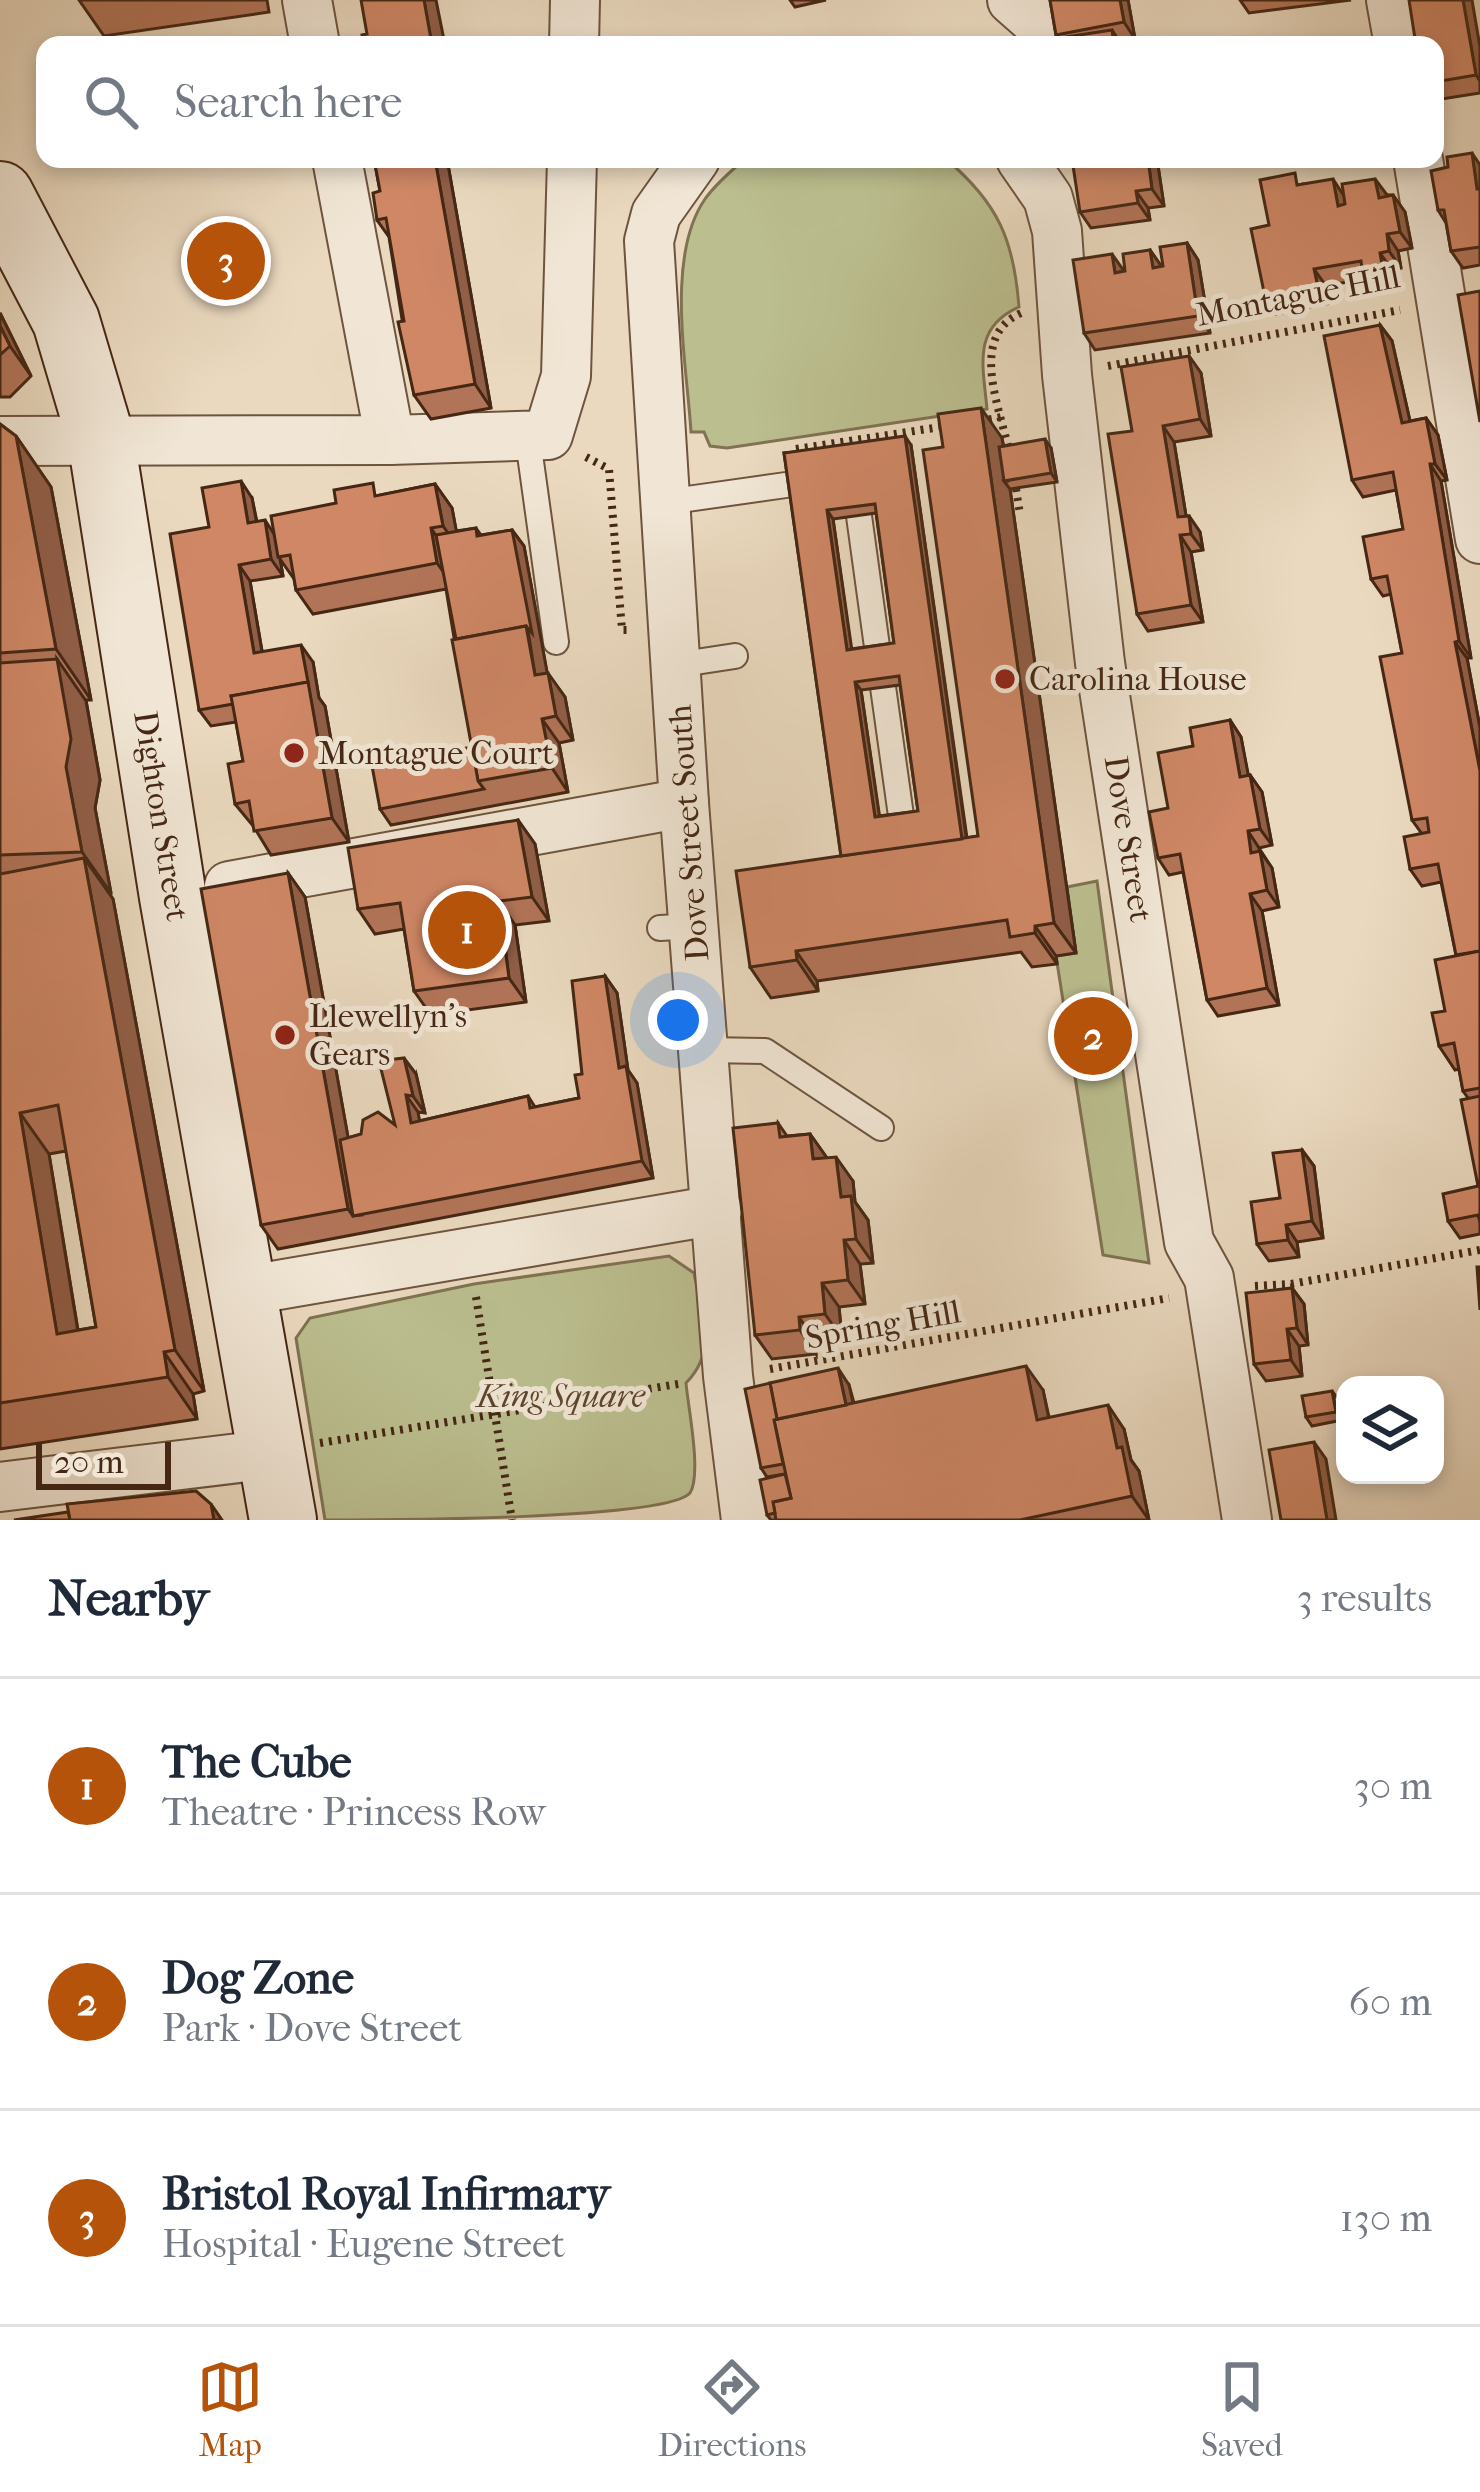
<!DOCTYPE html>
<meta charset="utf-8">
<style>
body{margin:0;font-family:"IM FELL French Canon",serif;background:#f6f6f7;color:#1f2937}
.controls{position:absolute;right:36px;bottom:36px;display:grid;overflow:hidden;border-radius:24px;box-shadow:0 6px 18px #0003}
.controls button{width:108px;height:108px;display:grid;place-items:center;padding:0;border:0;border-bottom:3px solid #e0e1e3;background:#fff;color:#1f2937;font:60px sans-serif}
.scale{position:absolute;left:36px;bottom:30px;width:135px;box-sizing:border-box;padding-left:12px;border:6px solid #452714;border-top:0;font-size:33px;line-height:42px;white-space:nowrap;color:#452714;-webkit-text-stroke:9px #f1e6d5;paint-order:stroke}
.you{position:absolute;left:678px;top:1020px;width:42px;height:42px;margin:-30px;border:9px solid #fff;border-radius:50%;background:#1a73e8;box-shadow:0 0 0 18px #1a73e833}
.badge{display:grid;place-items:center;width:78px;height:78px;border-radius:50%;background:#b45309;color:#fff;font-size:39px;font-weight:700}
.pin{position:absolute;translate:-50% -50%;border:6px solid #fff;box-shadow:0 3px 12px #0006}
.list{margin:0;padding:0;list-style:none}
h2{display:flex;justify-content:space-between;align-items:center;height:156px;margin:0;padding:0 48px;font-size:51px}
h2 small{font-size:39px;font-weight:400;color:#747a83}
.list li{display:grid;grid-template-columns:78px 1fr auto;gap:36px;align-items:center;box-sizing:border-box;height:216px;padding:0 48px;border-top:3px solid #e0e1e3}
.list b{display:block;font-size:45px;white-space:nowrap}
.list p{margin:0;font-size:39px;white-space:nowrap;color:#747a83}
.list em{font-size:39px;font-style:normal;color:#747a83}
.icon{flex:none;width:66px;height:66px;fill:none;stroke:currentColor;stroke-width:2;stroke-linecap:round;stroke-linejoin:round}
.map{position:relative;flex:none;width:1480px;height:1520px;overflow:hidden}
.search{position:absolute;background:#fff;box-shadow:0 6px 18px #0003;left:36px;right:36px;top:36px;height:132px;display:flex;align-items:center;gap:30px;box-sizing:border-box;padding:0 42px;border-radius:24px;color:#747a83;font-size:45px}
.sheet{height:804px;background:#fff}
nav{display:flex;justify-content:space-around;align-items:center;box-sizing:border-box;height:168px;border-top:3px solid #e0e1e3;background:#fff;font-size:33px;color:#747a83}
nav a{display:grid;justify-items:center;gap:6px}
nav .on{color:#b45309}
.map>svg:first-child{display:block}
.green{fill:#bbbe8f;stroke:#807252;stroke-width:3}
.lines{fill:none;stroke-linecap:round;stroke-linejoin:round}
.lane-casing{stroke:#6e543f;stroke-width:28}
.street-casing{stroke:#6e543f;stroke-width:52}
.secondary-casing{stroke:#452714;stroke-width:70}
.path{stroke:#452714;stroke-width:8;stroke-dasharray:3 6;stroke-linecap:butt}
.lane{stroke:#f1e6d5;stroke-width:24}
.street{stroke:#f1e6d5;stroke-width:48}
.secondary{stroke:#f1e6d5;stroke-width:66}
.wall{fill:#b27458;stroke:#452714;stroke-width:3;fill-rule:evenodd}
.shaded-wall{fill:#915e47;stroke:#452714;stroke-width:3}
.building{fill:#cf8766;stroke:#452714;stroke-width:3;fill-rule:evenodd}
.poi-dot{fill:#8f2418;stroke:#f1e6d5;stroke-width:4.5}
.labels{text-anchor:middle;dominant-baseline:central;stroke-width:10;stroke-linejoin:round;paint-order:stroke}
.street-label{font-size:33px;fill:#452714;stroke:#f1e6d5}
.poi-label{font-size:33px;fill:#452714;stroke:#f1e6d5;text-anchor:start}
.park-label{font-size:33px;font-style:italic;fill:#5d452d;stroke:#f1e6d5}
</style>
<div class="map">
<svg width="1480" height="1520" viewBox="0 0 1480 1520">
<rect width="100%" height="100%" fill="#ead9bf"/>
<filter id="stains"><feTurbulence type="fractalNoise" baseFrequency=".00167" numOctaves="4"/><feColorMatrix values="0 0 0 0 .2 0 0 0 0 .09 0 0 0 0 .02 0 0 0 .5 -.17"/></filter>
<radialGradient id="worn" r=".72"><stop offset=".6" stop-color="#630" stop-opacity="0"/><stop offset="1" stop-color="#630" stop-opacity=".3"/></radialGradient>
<g class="green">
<path d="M745,159H946C998,203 1014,240 1019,307C972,328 983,365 987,409L727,448L710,446L704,432H691C687,365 665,257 705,199C715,185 732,170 745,159Z"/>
<polygon points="1097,881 1149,1263 1103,1255 1056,956 1076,953 1067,887"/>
<path d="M669,1256L694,1273C702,1315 719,1349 686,1383C688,1407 702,1474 690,1493C666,1520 380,1520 325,1520L296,1338L310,1318L474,1284Z"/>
</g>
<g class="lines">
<g class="lane-casing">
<g id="lane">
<polyline points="527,433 556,642"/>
<polyline points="666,502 793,484"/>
<polyline points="859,516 878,654"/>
<polyline points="676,665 735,656"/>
<polyline points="883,687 902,823"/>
<polyline points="660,928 696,926"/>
<polyline points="705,1050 765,1051 881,1128"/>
</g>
</g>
<g class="street-casing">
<g id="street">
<polyline points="307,0 315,45"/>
<polyline points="1012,0 1036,21 1046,45"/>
<polyline points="1391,0 1399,45"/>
<polyline points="574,45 575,0"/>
<polyline points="337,159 390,440"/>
<polyline points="695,159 656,214 649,241 684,803 728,1376 746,1520"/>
<polyline points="1021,159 1048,198 1057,231 1067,375 1100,663 1189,1242 1209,1278 1247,1520"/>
<polyline points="1418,159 1480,539"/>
<polyline points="0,441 390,440 548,435 566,376 572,159"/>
<polyline points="229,886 684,803"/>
<polyline points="243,1291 717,1210"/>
<polyline points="0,1487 272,1454"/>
</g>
</g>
<g class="secondary-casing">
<polyline id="secondary" points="0,195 66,321 101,439 173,897 283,1520"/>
</g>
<g class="path">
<polyline points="1108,366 1400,310"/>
<polyline points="980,421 1002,417"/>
<polyline points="796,449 947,426"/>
<path d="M1010,455C1001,410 967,337 1021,313"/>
<polyline points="586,457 609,469 622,630 629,630"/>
<polyline points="1016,489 1020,514"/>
<polyline points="1255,1286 1291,1284 1480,1250"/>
<polyline points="476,1297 512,1520"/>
<polyline points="770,1369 1169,1298"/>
<polyline points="320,1443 684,1383"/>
</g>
<use href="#lane" class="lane"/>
<use href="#street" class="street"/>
<use href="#secondary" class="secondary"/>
</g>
<g class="wall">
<polygon points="79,0 267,0 269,12 104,36"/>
<polygon points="790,0 826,0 795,7"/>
<polygon points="1050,0 1128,0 1135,39 1120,42 1122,45 1058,38 1056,35"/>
<polygon points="1240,0 1351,0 1249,13"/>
<polygon points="1435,45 1480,47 1480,93 1435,100"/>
<polygon points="374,159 447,159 491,408 431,419 414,395 389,237 377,220 380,191"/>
<polygon points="1157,159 1164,206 1148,208 1150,220 1091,228 1080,212"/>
<polygon points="1480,165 1480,265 1463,268 1451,251 1446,223 1438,210 1448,167"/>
<polygon points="1303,184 1343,194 1393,195 1405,212 1412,248 1398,251 1401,268 1392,270 1393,282 1374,286 1368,278 1326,286 1330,303 1276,314 1265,297 1269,225"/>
<polygon points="1187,243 1198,260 1210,333 1095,350 1084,333 1124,272 1150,250 1161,266"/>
<polygon points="0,313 31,376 10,397 0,397"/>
<polygon points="1380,325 1392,341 1410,421 1426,418 1438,435 1447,480 1441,481 1471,658 1467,658 1480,728 1480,1234 1460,1238 1448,1221 1478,1186 1468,1098 1463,1091 1459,1069 1455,1070 1439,1046 1456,955 1441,882 1422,886 1410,869 1422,834 1412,820 1402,653 1391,594 1383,596 1371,579 1403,529 1396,490 1363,497 1352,480"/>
<polygon points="1189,356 1201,373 1211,436 1174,442 1186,516 1189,516 1200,532 1203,550 1191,552 1203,622 1148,631 1137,614 1132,431"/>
<path d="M0,424L16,436L51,487L91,700H86L100,780L95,808L111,893H109L113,899L204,1391L193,1394L197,1419L0,1449ZM66,1151L96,1327L78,1330L49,1154Z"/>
<path d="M1002,438L1004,447L1051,448L1057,482L1010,489L1076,953L1056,956L1057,964L1032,967L1021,952L817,981L818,991L771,998L750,967L841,856L784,453L911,445L967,838L978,836ZM876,513L894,643L851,649L833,519ZM900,685L918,811L879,816L861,690Z"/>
<polygon points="435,484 452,508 456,531 476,528 481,535 512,530 524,546 547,673 565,697 573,740 559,743 568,792 391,825 380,809 472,747 446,589 313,614 296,590 294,579 280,559 283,576 250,581 262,651 313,662 319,698 325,706 349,842 271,855 254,827 235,804 243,761 236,722 211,726 199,710 209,527 252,498 257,522 274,534 381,495"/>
<polygon points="1230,720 1241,737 1248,776 1250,775 1262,792 1272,845 1259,848 1272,868 1279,907 1262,911 1279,1005 1218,1016 1207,1000 1183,872 1169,875 1158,858 1168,808 1193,746"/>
<polygon points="518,820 535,844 549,921 515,925 526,1002 431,1015 414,991 404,929 375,934 358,909"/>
<polygon points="288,873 305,897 348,1138 395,1125 416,1074 425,1113 418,1112 419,1121 528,1096 535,1107 579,1098 582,1074 605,976 617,993 628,1070 637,1083 653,1178 278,1249 261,1225"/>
<polygon points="778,1123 787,1136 810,1134 827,1158 853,1181 855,1202 868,1220 873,1263 860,1264 865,1304 839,1307 842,1338 815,1341 816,1354 772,1359 755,1335"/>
<polygon points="1302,1150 1314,1166 1323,1238 1297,1242 1299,1257 1269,1261 1257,1244"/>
<polygon points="1292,1288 1304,1304 1308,1345 1299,1346 1302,1376 1266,1381 1254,1364"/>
<polygon points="849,1385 854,1403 1043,1390 1049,1417 1124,1429 1131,1460 1139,1471 1149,1520 771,1520 767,1515 785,1474 767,1477 761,1468"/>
<polygon points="1338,1399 1342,1420 1312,1426 1306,1417"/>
</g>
<g class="shaded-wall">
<polygon points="424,0 436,0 445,45 432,45"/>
<polygon points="1120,0 1128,0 1135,39 1124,22"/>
<polygon points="1463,0 1472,0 1480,47 1480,81 1476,75"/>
<polygon points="1112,30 1122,45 1114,45"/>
<polygon points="1472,153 1480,165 1480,193 1477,189"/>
<polygon points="435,159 447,159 491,408 475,384"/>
<polygon points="1148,159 1157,159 1164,206 1152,189"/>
<polygon points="1333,179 1344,196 1350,222 1338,206"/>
<polygon points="1375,179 1387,195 1391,215 1379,198"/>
<polygon points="1136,191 1148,208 1150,220 1138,203"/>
<polygon points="1393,195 1405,212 1412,248 1400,232"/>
<polygon points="1387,234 1398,251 1401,268 1389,251"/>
<polygon points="1187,243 1198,260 1210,333 1198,316"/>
<polygon points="1150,250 1162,267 1153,268"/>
<polygon points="1380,253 1392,270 1393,282 1382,265"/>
<polygon points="1112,254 1124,271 1115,273"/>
<polygon points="1314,269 1326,286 1330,303 1318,287"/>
<polygon points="0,313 31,376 10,346 0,326"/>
<polygon points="1380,325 1392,341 1414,439 1402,423"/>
<polygon points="1189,356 1201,373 1211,436 1200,419"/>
<polygon points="981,408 1002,438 1008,481 1004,481 1010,489 1076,953 1054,923"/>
<polygon points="1426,418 1438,435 1447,480 1435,464"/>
<polygon points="1163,426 1174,442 1189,534 1178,517"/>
<polygon points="16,436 51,487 91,700 56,649"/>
<polygon points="905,436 911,445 971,871 965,863"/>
<polygon points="1045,439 1051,448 1057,482 1051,473"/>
<polygon points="1430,464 1441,481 1471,658 1459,641"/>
<polygon points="241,481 252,498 260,540 248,523"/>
<polygon points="435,484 452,508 460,550 443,526"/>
<polygon points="827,510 833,519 853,658 847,650"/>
<polygon points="1189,516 1200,532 1203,550 1191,534"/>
<polygon points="265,520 276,537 283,576 271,559"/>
<polygon points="431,528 447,552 454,587 437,563"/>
<polygon points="512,530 524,546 552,699 535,675"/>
<polygon points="1180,535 1191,552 1203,622 1191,605"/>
<polygon points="239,565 250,581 265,669 254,653"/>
<polygon points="1455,642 1467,658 1480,728 1480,771"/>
<polygon points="301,645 313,662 319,698 325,706 349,842 332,818"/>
<polygon points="57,659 86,701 100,780 95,808 111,893 82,852 66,767"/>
<polygon points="548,673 565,697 573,740 556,716"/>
<polygon points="855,682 861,690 881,826 875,817"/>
<polygon points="542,719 559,743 568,792 552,768"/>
<polygon points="1230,720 1241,737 1252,794 1240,777"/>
<polygon points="1250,775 1262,792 1272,845 1260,829"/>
<polygon points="518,820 535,844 549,921 532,897"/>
<polygon points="1248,831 1259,848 1263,869 1251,853"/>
<polygon points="1260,851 1272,868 1279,907 1267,890"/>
<polygon points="84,858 113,899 204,1391 175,1350"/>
<polygon points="288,873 305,897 362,1215 353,1216 348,1209"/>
<polygon points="1250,894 1262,911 1279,1005 1267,988"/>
<polygon points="499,901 515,925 526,1002 509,978"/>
<polygon points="1035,926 1056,956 1057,964 1035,933"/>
<polygon points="796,951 817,981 818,991 797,960"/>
<polygon points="605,976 617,993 628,1070 637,1083 653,1178 642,1161 619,1068"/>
<polygon points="404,1058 416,1074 425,1113 413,1096"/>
<polygon points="406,1095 418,1112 423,1140 411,1123"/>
<polygon points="20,1113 49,1154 85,1375 57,1334"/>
<polygon points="810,1134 827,1158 813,1159"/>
<polygon points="1302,1150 1314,1166 1323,1238 1312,1221"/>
<polygon points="836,1157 853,1181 855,1202 868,1220 873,1263 856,1239 841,1197"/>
<polygon points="1286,1225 1297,1242 1299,1257 1288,1240"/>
<polygon points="844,1240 860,1264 865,1304 848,1280"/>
<polygon points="822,1283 839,1307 842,1338 825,1314"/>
<polygon points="1292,1288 1304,1304 1308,1345 1297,1328"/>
<polygon points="799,1317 815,1341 816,1354 800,1330"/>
<polygon points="1287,1329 1299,1346 1302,1376 1291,1360"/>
<polygon points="164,1352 193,1394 197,1419 168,1377"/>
<polygon points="1026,1366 1043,1390 1054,1444 1037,1420"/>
<polygon points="838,1368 849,1385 859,1430 848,1413"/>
<polygon points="1332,1391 1338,1399 1342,1420 1336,1412"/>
<polygon points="1108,1405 1124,1429 1131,1460 1139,1471 1149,1520 1132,1496 1117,1448"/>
<polygon points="1314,1442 1326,1459 1336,1520 1327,1520"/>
<polygon points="211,1504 222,1520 214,1520"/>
</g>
<g class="building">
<polygon points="361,0 424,0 432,45 364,45 362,35 367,34"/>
<polygon points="1050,0 1120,0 1124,22 1056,35"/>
<polygon points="1409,0 1463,0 1476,75 1435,82 1435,45 1416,45"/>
<polygon points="1112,30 1114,45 1054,45 1053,39"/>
<polygon points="1472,153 1477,189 1480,189 1480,247 1451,251 1444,210 1438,210 1431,171 1448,167 1447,157"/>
<polygon points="374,159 435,159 475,384 414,395 398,322 404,321 386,218 377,220 373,193 380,191"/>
<polygon points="1072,159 1148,159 1152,189 1136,191 1138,203 1080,212"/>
<polygon points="1295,173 1297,185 1333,179 1338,206 1345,204 1342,184 1375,179 1379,198 1393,195 1400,232 1387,234 1389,251 1380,253 1382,265 1362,269 1361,261 1314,269 1318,287 1265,297 1251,229 1269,225 1260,180"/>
<polygon points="1187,243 1198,316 1084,333 1073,260 1112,254 1115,273 1125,271 1123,254 1150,250 1153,268 1163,266 1160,247"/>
<polygon points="1480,291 1480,422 1458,295"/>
<polygon points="1380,325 1402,423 1426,418 1435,464 1430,464 1459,641 1455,642 1480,771 1480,951 1456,955 1438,864 1410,869 1404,837 1429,832 1427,818 1412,820 1380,657 1402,653 1387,576 1371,579 1363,537 1403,529 1393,472 1352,480 1324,336"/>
<polygon points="0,326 10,346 0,355"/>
<polygon points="1189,356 1200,419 1163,426 1178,517 1189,516 1191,534 1180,535 1191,605 1137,614 1108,434 1132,431 1121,367"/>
<polygon points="981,408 1054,923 1035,926 1035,933 1010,937 1007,920 796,951 797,960 750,967 736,871 978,836 923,450 943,447 938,414"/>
<polygon points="0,424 16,436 56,649 0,653"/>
<path d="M905,436L962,839L841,856L784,453ZM875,504L894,643L847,650L827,510ZM899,676L918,811L875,817L855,682Z"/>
<polygon points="1045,439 1051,473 1004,481 999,447"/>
<polygon points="241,481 248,523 265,520 271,559 239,565 254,653 301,645 308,682 231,696 233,704 199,710 170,534 209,527 202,488"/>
<polygon points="373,483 375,496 435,484 443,526 431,528 437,563 296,590 290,555 278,557 271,516 336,503 334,490"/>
<polygon points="476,528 477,536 512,530 532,633 526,626 456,639 436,535"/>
<polygon points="526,626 535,675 548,673 556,716 542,719 552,768 478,781 452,640"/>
<polygon points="57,659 71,739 66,767 82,852 0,855 0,663"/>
<polygon points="308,682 332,818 254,831 249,801 235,804 228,764 243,761 231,696"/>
<polygon points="1230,720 1240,777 1250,775 1260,829 1248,831 1251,853 1260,851 1267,890 1250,894 1267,988 1207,1000 1180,854 1158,858 1149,812 1168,808 1158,753 1193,746 1190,728"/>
<polygon points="472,747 478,781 484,789 380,809 372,766"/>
<polygon points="518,820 532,897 499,901 509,978 414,991 400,903 358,909 348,848"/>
<path d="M84,858L175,1350L164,1352L168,1377L0,1403V874ZM58,1105L96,1327L57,1334L20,1113Z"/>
<polygon points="288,873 348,1209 261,1225 201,889"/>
<polygon points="1480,951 1480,1088 1463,1091 1454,1043 1439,1046 1432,1013 1445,1011 1435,960"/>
<polygon points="605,976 619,1068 626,1066 642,1161 353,1216 340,1140 361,1134 363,1120 378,1112 395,1125 379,1061 404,1058 413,1096 406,1095 411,1123 528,1096 530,1108 579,1098 575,1075 582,1074 572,981"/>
<polygon points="1480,1096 1480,1222 1478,1215 1448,1221 1443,1194 1478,1186 1461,1100"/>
<polygon points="778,1123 780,1137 810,1134 813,1159 836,1157 841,1197 851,1196 856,1239 844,1240 848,1280 822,1283 825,1314 799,1317 800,1330 755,1335 733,1128"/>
<polygon points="1302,1150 1312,1221 1286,1225 1288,1240 1257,1244 1251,1202 1280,1198 1273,1153"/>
<polygon points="1477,1267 1480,1267 1480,1310"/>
<polygon points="1292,1288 1297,1328 1287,1329 1291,1360 1254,1364 1246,1293"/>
<polygon points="1026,1366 1037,1420 1108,1405 1117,1448 1122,1447 1132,1496 1020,1520 776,1520 773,1502 791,1498 774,1420"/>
<polygon points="838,1368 846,1405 777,1419 770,1383"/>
<polygon points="770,1383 777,1419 774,1420 783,1464 761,1468 745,1389"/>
<polygon points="1332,1391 1336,1412 1306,1417 1302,1396"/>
<polygon points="1314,1442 1327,1520 1281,1520 1269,1450"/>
<polygon points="785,1474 791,1498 773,1502 775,1513 767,1515 760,1480"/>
<polygon points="196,1491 211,1504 214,1520 70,1520 67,1504"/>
<polygon points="68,1512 70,1520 14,1520"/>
</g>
<g class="poi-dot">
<circle cx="1005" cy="679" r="12"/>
<circle cx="294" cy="753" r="12"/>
<circle cx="285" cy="1035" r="12"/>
</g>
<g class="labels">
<g class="street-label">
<text transform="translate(1298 296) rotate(-11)">Montague Hill</text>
<text transform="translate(161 816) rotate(81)">Dighton Street</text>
<text transform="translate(689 833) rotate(-94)">Dove Street South</text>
<text transform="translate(1128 839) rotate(81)">Dove Street</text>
<text transform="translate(883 1325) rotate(-10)">Spring Hill</text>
</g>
<g class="poi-label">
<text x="1029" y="679">Carolina House</text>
<text x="318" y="753">Montague Court</text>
<text x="309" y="1016">Llewellyn's<tspan x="309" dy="38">Gears</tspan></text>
</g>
<g class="park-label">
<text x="561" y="1396">King Square</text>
</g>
</g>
<rect width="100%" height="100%" filter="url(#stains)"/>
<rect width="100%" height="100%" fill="url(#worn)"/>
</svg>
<div class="controls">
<button><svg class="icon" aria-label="layers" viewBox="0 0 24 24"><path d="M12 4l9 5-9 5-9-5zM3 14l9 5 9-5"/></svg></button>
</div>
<div class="scale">20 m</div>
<div class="you"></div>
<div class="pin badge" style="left:467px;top:930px">1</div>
<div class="pin badge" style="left:1093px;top:1036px">2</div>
<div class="pin badge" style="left:226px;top:261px">3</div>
<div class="search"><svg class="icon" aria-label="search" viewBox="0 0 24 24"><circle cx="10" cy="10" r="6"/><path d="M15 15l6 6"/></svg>Search here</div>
</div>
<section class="sheet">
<h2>Nearby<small>3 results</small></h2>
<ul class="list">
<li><span class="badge">1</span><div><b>The Cube</b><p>Theatre · Princess Row</p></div><em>30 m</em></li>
<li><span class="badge">2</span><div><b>Dog Zone</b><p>Park · Dove Street</p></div><em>60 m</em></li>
<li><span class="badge">3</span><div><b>Bristol Royal Infirmary</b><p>Hospital · Eugene Street</p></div><em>130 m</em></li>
</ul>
</section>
<nav>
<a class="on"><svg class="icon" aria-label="map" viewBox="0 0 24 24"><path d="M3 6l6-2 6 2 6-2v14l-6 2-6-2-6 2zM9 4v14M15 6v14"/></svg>Map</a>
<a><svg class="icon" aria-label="directions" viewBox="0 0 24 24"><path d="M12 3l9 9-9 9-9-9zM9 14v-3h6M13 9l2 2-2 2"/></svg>Directions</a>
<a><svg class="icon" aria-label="saved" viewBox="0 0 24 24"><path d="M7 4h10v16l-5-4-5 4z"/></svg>Saved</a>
</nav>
